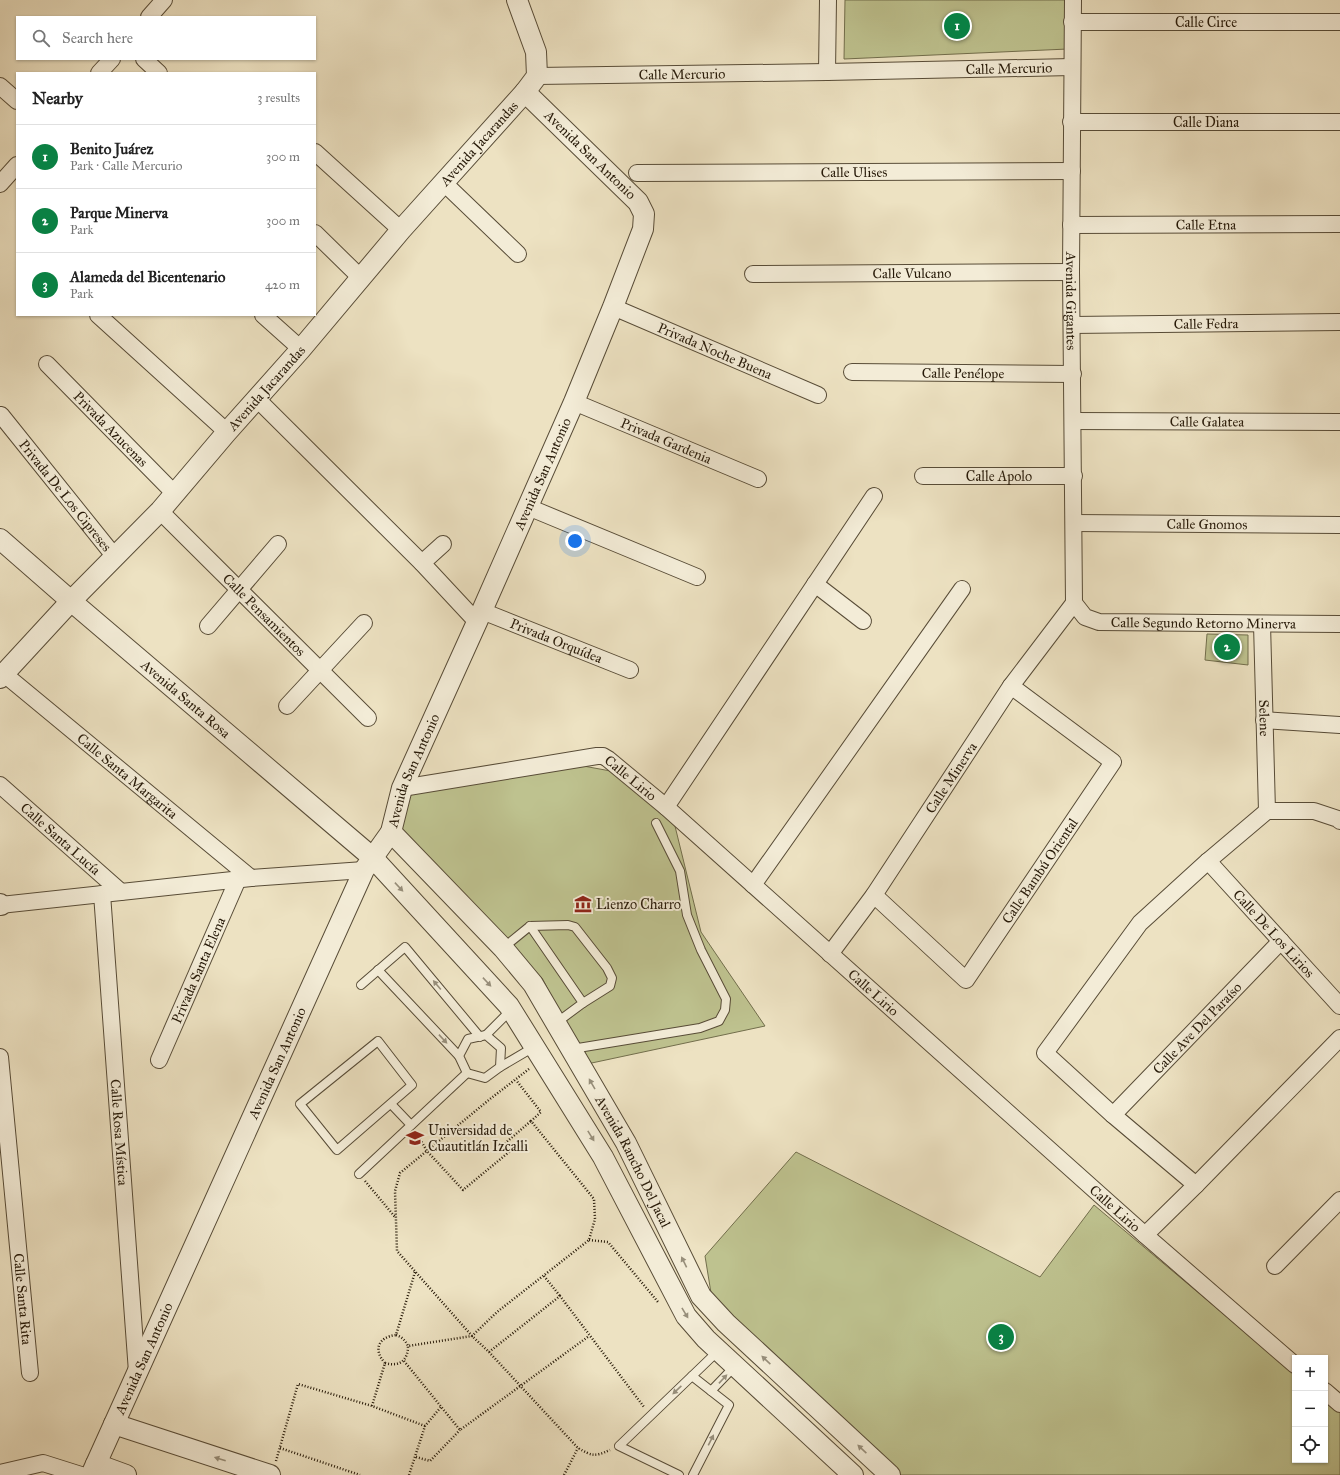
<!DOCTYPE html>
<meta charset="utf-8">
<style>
body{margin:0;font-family:"IM FELL Great Primer",serif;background:#f2f2f2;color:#222}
.controls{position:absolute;right:12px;bottom:12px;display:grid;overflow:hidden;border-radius:0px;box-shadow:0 1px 3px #0004}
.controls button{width:36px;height:36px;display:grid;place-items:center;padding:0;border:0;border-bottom:1px solid #e0e0e0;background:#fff;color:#222;font:20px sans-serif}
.you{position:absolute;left:575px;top:541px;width:14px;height:14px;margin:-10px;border:3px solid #fff;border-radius:50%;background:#1a73e8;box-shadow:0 0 0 6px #1a73e833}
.badge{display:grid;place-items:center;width:26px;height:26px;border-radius:50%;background:#0b8043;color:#fff;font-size:13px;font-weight:700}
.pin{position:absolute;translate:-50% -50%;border:2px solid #fff;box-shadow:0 1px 4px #0006}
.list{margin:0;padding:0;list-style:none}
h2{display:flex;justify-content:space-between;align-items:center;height:52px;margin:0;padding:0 16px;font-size:17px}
h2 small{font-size:13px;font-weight:400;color:#767676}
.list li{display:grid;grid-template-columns:26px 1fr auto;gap:12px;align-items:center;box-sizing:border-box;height:64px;padding:0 16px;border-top:1px solid #e0e0e0}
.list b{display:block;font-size:15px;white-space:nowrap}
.list p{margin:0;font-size:13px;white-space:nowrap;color:#767676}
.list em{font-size:13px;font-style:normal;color:#767676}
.icon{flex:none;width:22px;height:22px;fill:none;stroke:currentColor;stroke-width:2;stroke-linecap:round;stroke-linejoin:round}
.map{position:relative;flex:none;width:1340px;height:1475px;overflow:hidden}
.search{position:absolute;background:#fff;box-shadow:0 1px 3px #0004;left:16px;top:16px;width:300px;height:44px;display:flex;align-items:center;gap:10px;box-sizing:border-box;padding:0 14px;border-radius:0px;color:#767676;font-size:15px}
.panel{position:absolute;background:#fff;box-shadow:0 1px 3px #0004;left:16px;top:72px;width:300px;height:244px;border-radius:0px}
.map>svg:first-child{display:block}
.green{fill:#bec28f;stroke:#726e4c}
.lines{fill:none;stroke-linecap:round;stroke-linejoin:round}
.service-casing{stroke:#584c37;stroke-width:10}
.minor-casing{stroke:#584c37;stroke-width:18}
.tertiary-casing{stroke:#584c37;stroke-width:22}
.path{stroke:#271a09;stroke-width:2.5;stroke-dasharray:1 2;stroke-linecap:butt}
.service{stroke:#f3ecd7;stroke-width:8}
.minor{stroke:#f3ecd7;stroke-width:16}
.tertiary{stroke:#f3ecd7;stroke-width:20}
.oneway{fill:#978e7a}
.labels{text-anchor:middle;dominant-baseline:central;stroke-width:4;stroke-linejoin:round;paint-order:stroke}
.street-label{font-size:14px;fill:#271a09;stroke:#f3ecd7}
.poi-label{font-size:14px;fill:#271a09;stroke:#f3ecd7;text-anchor:start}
</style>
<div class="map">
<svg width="1340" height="1475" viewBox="0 0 1340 1475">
<rect width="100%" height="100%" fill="#ede2c2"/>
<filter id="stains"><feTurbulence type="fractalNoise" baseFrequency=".005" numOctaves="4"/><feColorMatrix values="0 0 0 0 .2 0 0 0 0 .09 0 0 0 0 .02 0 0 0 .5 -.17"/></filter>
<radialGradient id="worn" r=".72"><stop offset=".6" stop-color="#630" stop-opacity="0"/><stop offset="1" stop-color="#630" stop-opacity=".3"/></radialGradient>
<g class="green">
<polygon points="845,0 1069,0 1068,49 844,59"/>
<polygon points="1207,634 1248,635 1248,665 1205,660"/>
<polygon points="567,763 616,772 673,818 701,932 765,1026 587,1064 542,978 398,827 409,789"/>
<polygon points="796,1152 1040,1277 1094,1205 1295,1374 1295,1460 1325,1460 1325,1400 1340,1412 1340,1475 899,1475 712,1299 705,1256"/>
</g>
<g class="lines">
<g class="service-casing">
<g id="service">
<polyline points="530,926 568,925 575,927 607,968 612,978 610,986 583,1003"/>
<polyline points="503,948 530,926 583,1003 556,1023"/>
<polyline points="378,970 459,1056"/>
<polyline points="361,985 405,947 480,1037"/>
<polygon points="486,1035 501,1048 500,1067 485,1078 467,1073 459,1056 468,1039"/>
<polyline points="486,1035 511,1010"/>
<polygon points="378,1041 412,1085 337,1150 300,1104"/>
<polyline points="572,1049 700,1028 719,1021 725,1010 726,999 701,950 687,915 680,871 656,823"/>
<polyline points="500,1067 534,1047"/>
<polyline points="391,1104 411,1125"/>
<polyline points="359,1174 467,1073"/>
<polyline points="692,1376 718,1351"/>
<polyline points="711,1391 735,1366"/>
<polyline points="679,1475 619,1446 692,1376 729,1405 693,1475"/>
</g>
</g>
<g class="minor-casing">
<g id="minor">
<path id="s1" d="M1073,0L1071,272L1074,603"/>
<polyline points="149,17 164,0"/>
<path id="s2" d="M1072,22H1340"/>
<polyline points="144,59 159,73"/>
<polyline points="827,72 828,0"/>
<polyline points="99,73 112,59"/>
<path id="s3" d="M537,76L827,72L1072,67"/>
<polyline points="0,86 17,101"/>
<path id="s4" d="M1071,122H1340"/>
<polyline points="315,152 401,230"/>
<path id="s5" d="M637,173L1072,171"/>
<polyline points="443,182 518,254"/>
<polyline points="0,184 17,165"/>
<path id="s6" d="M1071,225L1340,224"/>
<polyline points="315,233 361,278"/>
<path id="s7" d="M753,274L1071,272"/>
<path id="s8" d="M613,307L818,395"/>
<polyline points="98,315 227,432"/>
<polyline points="263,315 301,349"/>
<path id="s9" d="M1072,325L1340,322"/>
<path id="s10" d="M47,364L175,494"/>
<path id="s11" d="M852,372L1073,374"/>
<polyline points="257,399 422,563 477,622"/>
<path id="s12" d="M574,402L758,479"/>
<path id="s13" d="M1,415L115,557"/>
<path id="s14" d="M1073,421L1340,422"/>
<path id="s15" d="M923,476H1074"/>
<polyline points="528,507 697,577"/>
<path id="s16" d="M160,511L368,718"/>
<path id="s17" d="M1074,523L1340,525"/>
<polyline points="422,563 443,544"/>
<polyline points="815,584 863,621"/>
<path id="s18" d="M1074,603L1085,617L1099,622L1340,624"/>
<path id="s19" d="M482,611L630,670"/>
<path id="s20" d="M1262,624L1267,811"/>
<polyline points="208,626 278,544"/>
<path id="s21" d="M4,674L251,878"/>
<polyline points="287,706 364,623"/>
<polyline points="1264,720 1340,725"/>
<path id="s22" d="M0,785L121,892"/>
<path id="s23" d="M402,788L597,756H603L608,759L666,807L1145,1235L1295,1365"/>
<polyline points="666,807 874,496"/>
<polyline points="1267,811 1314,811 1338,819 1340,821"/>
<path id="s24" d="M1208,861L1340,1006"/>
<polyline points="753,885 962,589"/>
<path id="s25" d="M102,894L137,1372"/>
<path id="s26" d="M874,895L966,980L1113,762L1011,686"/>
<polyline points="0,905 251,878 364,870"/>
<path id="s27" d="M830,954L874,895L1011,686L1074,603"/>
<path id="s28" d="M0,1057L30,1373"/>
<path id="s29" d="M159,1060L238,879"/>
<path id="s30" d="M1113,1115L1281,941"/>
<polyline points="1196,1185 1113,1115 1045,1053 1140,923 1208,861 1267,811"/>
<polyline points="1145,1235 1196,1185 1340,1038"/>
<polyline points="1275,1266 1340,1200"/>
<polyline points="1325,1391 1340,1404"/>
<polyline points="0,1473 43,1463 81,1475"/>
</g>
</g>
<g class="tertiary-casing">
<g id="tertiary">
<path id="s31" d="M0,539L71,601L373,858L509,1006L603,1157L686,1316L706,1339L853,1475"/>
<path id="s32" d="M0,678L71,601L160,511L227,432L301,349L401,230L525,92L537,76L536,52L517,0"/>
<path id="s33" d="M391,832L503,948L533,984L626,1143L701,1296L726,1323L890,1475"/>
<polyline points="0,904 1,905"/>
<polyline points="114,1424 270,1475"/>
<polyline points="96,1464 126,1475"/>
<path id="s34" d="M91,1475L364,870L391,832L402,788L477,622L574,402L613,307L643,229L644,214L638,202L525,92"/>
</g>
</g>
<g class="path">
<path d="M529,1069L490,1099L400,1173L395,1191L397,1251L472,1336L489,1352L578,1448C592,1456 594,1457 610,1450"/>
<polyline points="417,1134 427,1151 463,1190 509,1152 503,1145 531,1121"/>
<polyline points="365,1181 395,1217"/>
<polyline points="589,1240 608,1242 658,1302"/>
<polyline points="544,1276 560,1296"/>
<path d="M396,1335C402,1337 405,1340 408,1346"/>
<polyline points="489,1352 560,1296 644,1407"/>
<polyline points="404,1361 460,1430 589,1336"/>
<path d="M385,1363C373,1350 378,1337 396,1335L415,1272"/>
<path d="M372,1406L385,1363C399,1367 408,1361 408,1346L472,1336L497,1312L589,1240L595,1219L594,1199L531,1121L541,1112L516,1080"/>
<polyline points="280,1448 360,1475"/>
<polyline points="416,1457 430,1461 460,1430"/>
<polyline points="276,1461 298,1384 372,1406 425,1426"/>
<polyline points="409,1475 425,1426 441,1407"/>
<polyline points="564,1475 578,1448"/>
</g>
<use href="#service" class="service"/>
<use href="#minor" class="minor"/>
<use href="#tertiary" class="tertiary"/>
</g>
<defs><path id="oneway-solid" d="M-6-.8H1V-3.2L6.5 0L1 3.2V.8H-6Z"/></defs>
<g class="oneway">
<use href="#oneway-solid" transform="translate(399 887) rotate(47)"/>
<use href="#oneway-solid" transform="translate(487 982) rotate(47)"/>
<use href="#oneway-solid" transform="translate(437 985) rotate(-130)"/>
<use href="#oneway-solid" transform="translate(443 1039) rotate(47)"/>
<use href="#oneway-solid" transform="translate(592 1084) rotate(-120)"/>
<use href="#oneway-solid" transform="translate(591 1136) rotate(58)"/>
<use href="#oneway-solid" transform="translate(684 1262) rotate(-116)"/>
<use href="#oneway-solid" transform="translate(685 1313) rotate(59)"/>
<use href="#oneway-solid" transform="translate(766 1360) rotate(-137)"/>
<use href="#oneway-solid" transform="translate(723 1379) rotate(-47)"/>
<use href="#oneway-solid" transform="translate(677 1390) rotate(137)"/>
<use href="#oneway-solid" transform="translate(711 1440) rotate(-63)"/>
<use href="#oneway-solid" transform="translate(862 1449) rotate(-137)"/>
<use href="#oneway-solid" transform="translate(220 1459) rotate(-162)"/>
</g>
<defs>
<g id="museum-bare" transform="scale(1.38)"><path d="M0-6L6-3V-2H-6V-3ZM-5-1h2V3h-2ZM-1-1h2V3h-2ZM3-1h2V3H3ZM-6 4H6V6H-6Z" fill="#8f2418" stroke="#f3ecd7" stroke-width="2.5" paint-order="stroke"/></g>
<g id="university-bare" transform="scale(1.38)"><path d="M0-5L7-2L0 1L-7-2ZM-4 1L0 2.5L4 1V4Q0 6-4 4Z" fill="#8f2418" stroke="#f3ecd7" stroke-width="2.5" paint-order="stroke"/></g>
</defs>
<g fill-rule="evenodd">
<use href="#museum-bare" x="583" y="904"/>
<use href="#university-bare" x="415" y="1138"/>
</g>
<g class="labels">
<g class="street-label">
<text stroke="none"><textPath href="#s2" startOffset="134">Calle Circe</textPath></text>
<text stroke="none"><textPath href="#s3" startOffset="472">Calle Mercurio</textPath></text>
<text stroke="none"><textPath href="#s3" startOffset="145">Calle Mercurio</textPath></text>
<text stroke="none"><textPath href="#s4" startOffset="135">Calle Diana</textPath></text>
<text stroke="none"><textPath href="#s32" startOffset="718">Avenida Jacarandas</textPath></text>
<text transform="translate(590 155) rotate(44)">Avenida San Antonio</text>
<text stroke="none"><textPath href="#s5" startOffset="217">Calle Ulises</textPath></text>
<text stroke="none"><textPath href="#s6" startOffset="135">Calle Etna</textPath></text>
<text stroke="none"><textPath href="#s7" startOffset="159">Calle Vulcano</textPath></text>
<text stroke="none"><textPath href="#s1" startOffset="301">Avenida Gigantes</textPath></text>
<text stroke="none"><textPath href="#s9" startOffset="134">Calle Fedra</textPath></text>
<text stroke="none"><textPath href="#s8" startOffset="111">Privada Noche Buena</textPath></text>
<text stroke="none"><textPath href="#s11" startOffset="111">Calle Penélope</textPath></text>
<text stroke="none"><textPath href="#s32" startOffset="394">Avenida Jacarandas</textPath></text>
<text stroke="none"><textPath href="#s14" startOffset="134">Calle Galatea</textPath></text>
<text stroke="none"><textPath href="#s10" startOffset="91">Privada Azucenas</textPath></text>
<text stroke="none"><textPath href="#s12" startOffset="100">Privada Gardenia</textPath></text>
<text stroke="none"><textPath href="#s34" startOffset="1100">Avenida San Antonio</textPath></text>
<text stroke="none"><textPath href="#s15" startOffset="76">Calle Apolo</textPath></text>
<text stroke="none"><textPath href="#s13" startOffset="103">Privada De Los Cipreses</textPath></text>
<text stroke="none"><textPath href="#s17" startOffset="133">Calle Gnomos</textPath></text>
<text stroke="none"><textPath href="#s16" startOffset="147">Calle Pensamientos</textPath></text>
<text stroke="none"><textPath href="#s18" startOffset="137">Calle Segundo Retorno Minerva</textPath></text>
<text stroke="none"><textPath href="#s19" startOffset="80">Privada Orquídea</textPath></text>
<text stroke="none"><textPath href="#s31" startOffset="245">Avenida Santa Rosa</textPath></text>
<text stroke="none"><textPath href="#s20" startOffset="94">Selene</textPath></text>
<text stroke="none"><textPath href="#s34" startOffset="776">Avenida San Antonio</textPath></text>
<text stroke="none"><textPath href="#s21" startOffset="160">Calle Santa Margarita</textPath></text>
<text stroke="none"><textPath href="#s27" startOffset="214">Calle Minerva</textPath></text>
<text stroke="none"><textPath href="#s23" startOffset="239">Calle Lirio</textPath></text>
<text stroke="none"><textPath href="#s22" startOffset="81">Calle Santa Lucía</textPath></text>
<text stroke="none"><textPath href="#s26" startOffset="257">Calle Bambú Oriental</textPath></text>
<text stroke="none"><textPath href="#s24" startOffset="98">Calle De Los Lirios</textPath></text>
<text stroke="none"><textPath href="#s29" startOffset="98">Privada Santa Elena</textPath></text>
<text stroke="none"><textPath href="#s23" startOffset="563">Calle Lirio</textPath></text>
<text stroke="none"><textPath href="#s30" startOffset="121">Calle Ave Del Paraíso</textPath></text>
<text stroke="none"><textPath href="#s34" startOffset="452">Avenida San Antonio</textPath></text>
<text stroke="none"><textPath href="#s25" startOffset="239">Calle Rosa Mística</textPath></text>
<text stroke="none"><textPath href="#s33" startOffset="412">Avenida Rancho Del Jacal</textPath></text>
<text stroke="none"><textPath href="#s23" startOffset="887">Calle Lirio</textPath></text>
<text stroke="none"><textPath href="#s28" startOffset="243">Calle Santa Rita</textPath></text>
<text stroke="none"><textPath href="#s34" startOffset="128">Avenida San Antonio</textPath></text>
</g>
<g class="poi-label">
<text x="596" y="904">Lienzo Charro</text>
<text x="428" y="1130">Universidad de<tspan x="428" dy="16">Cuautitlán Izcalli</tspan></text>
</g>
</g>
<rect width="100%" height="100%" filter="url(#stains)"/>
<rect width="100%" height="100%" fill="url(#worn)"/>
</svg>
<div class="controls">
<button>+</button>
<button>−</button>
<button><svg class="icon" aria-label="locate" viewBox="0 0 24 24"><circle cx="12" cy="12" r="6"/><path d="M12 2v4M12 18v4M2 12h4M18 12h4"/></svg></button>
</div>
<div class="you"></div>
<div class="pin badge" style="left:957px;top:26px">1</div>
<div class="pin badge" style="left:1227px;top:647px">2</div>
<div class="pin badge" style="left:1001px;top:1337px">3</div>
<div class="search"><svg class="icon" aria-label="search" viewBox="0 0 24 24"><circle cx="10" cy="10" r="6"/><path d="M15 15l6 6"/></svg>Search here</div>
<section class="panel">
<h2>Nearby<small>3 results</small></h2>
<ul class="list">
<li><span class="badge">1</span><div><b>Benito Juárez</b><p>Park · Calle Mercurio</p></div><em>300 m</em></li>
<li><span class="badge">2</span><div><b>Parque Minerva</b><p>Park</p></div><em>300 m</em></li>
<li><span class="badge">3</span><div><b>Alameda del Bicentenario</b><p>Park</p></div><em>420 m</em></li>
</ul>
</section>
</div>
